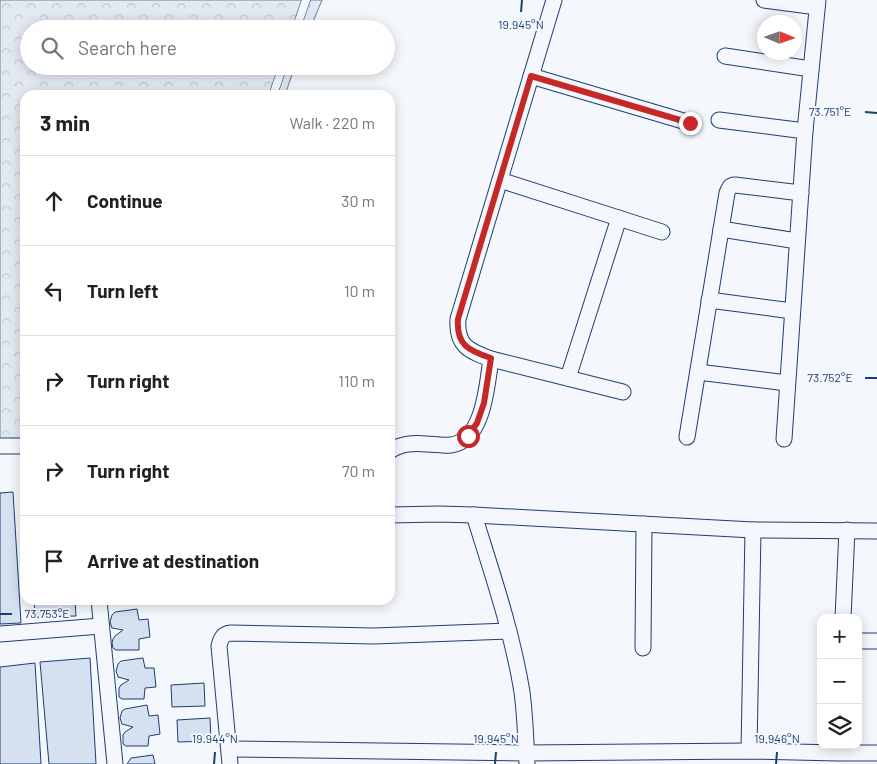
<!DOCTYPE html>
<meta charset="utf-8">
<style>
body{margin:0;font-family:Barlow,sans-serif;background:#f2f2f2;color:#222}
.controls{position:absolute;right:15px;bottom:15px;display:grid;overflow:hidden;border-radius:10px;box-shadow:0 2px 12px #0003}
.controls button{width:45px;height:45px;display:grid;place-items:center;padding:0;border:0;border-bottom:1px solid #e0e0e0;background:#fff;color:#222;font:25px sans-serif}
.compass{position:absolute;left:757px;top:15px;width:45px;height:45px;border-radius:50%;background:#fff;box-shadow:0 2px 12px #0003;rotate:92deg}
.stop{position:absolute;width:15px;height:15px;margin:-11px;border:4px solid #c62828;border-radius:50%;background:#fff}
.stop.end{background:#c62828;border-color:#fff;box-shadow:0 1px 5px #0008}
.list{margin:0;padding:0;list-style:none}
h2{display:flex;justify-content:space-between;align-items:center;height:65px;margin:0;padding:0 20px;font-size:21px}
h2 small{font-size:16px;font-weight:400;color:#767676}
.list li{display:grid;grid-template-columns:32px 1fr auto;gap:15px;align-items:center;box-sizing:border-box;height:90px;padding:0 20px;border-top:1px solid #e0e0e0}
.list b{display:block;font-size:19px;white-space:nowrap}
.list em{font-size:16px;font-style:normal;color:#767676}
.icon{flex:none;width:28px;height:28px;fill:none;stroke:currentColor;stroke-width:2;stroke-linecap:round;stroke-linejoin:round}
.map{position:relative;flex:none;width:877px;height:764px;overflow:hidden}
.search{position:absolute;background:#fff;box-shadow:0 2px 12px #0003;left:20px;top:20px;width:375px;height:55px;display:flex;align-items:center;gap:12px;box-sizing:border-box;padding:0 18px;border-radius:28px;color:#767676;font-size:19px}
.panel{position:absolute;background:#fff;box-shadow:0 2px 12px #0003;left:20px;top:90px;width:375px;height:515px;border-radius:15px}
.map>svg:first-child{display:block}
.park{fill:url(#park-crowns);stroke:#687fa3}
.building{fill:#d5e0f0;stroke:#1d3f73}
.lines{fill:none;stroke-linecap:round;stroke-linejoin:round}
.lane-casing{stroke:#1d3f73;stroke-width:9}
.street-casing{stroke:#1d3f73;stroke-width:17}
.lane{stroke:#f4f7fb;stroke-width:8}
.street{stroke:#f4f7fb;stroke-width:15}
.route{stroke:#c62828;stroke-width:6}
.ticks{fill:none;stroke:#1d3f73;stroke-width:2}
.ticks-label{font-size:12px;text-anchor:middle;fill:#1d3f73;stroke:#f4f7fb;stroke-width:4;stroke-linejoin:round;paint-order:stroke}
</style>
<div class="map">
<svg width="877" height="764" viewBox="0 0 877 764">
<defs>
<pattern id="park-crowns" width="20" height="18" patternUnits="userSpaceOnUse" patternTransform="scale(1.25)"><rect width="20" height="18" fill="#e3e9f0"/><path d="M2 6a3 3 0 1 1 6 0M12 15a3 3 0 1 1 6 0" fill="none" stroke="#c2c9d1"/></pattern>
</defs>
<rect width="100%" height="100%" fill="#f4f7fb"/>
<polygon class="park" points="0,0 322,0 310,29 29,29 29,66 295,66 285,95 25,95 25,446 0,445"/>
<g class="building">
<polygon points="13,492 21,623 0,624 0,493"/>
<polygon points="34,600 75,600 76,616 35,617"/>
<polygon points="111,600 137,600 137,604 115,604 112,602"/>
<polygon points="137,609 139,620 148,619 150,637 139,639 139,650 116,650 113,648 112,643 113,639 115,636 123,630 112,628 110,622 112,615 115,612"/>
<polygon points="90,658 96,764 49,764 40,662"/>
<polygon points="143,658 145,668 154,668 156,687 145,688 144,699 122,699 119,697 119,688 121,685 129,680 118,677 116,671 118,664 121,661 128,660"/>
<polygon points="35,663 41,764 0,764 0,667"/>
<polygon points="204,683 205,706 172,707 171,685"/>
<polygon points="147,705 149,716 158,715 160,734 149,736 148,746 126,746 123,744 123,735 125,732 133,727 122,724 120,718 122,711 125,709"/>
<polygon points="210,718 211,741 178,742 177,720"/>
<polygon points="153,755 155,764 127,764 131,758"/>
</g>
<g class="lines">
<g class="lane-casing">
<g id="lane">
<polyline points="296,29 306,0"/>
<polyline points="273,95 283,66"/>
</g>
</g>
<g class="street-casing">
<g id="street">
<path d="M554,0L458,319C456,346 469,351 491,359L623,392"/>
<polyline points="764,0 817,7"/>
<polyline points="725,56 811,69"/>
<polyline points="531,76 690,123"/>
<polyline points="719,120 805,131"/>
<polyline points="500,180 662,232"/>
<polyline points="721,229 797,241"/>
<polyline points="709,300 792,311"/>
<polyline points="698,372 787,383"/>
<polyline points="568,378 619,218"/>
<path d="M687,437L727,193C729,188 730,185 735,185L801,193"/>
<polyline points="784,439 805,131 818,0"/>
<polyline points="0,446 25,446"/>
<path d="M390,451C401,443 414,443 427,444C435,444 444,446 451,445C484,441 487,384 491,359"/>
<polyline points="390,515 439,514 474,515 753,530 877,531"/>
<path d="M474,515C492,573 512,631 522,692C525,715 526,740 527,764"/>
<polyline points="99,600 115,764"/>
<polyline points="843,618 847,530"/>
<polyline points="0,634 101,626"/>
<polyline points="858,641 877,641"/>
<polyline points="643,648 644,524"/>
<polyline points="230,749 526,753 749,751 838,753 877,753"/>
<polyline points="749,751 753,530"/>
<path d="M230,764L219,646C221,638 223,634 231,633L374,636L509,631"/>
</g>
</g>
<use href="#lane" class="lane"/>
<use href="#street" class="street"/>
</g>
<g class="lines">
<path class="route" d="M468,436L477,423L484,403L491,358C469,351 456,345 458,319L531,76L690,123"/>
</g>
<path class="ticks" d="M521,12L522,0M865,112L877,113M865,378H877M0,614H12M214,764L215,752M495,764L496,752M776,764L777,752"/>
<g class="ticks-label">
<text x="521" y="29">19.945°N</text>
<text x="830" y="116">73.751°E</text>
<text x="830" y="382">73.752°E</text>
<text x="47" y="618">73.753°E</text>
<text x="215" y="743">19.944°N</text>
<text x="496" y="743">19.945°N</text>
<text x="777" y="743">19.946°N</text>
</g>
</svg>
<div class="controls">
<button>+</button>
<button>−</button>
<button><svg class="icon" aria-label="layers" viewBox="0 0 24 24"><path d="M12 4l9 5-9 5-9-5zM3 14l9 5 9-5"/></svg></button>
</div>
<svg class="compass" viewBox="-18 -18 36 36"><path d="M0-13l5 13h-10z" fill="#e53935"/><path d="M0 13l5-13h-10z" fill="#767676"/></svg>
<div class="stop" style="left:468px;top:436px"></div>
<div class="stop end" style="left:690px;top:123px"></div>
<div class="search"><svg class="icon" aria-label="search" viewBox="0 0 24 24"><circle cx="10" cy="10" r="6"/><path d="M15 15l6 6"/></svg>Search here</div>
<section class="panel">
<h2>3 min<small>Walk · 220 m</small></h2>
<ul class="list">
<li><svg class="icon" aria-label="ahead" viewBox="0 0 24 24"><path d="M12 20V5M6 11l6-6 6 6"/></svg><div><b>Continue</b></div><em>30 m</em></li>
<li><svg class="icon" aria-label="left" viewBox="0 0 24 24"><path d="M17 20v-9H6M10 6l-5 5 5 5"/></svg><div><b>Turn left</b></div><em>10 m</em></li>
<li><svg class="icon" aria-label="right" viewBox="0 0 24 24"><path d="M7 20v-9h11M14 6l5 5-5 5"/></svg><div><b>Turn right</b></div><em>110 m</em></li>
<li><svg class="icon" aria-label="right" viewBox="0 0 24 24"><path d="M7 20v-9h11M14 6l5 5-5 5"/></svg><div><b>Turn right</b></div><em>70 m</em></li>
<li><svg class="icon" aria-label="arrive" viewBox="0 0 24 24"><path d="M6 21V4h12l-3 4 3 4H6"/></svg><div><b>Arrive at destination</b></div></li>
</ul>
</section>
</div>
